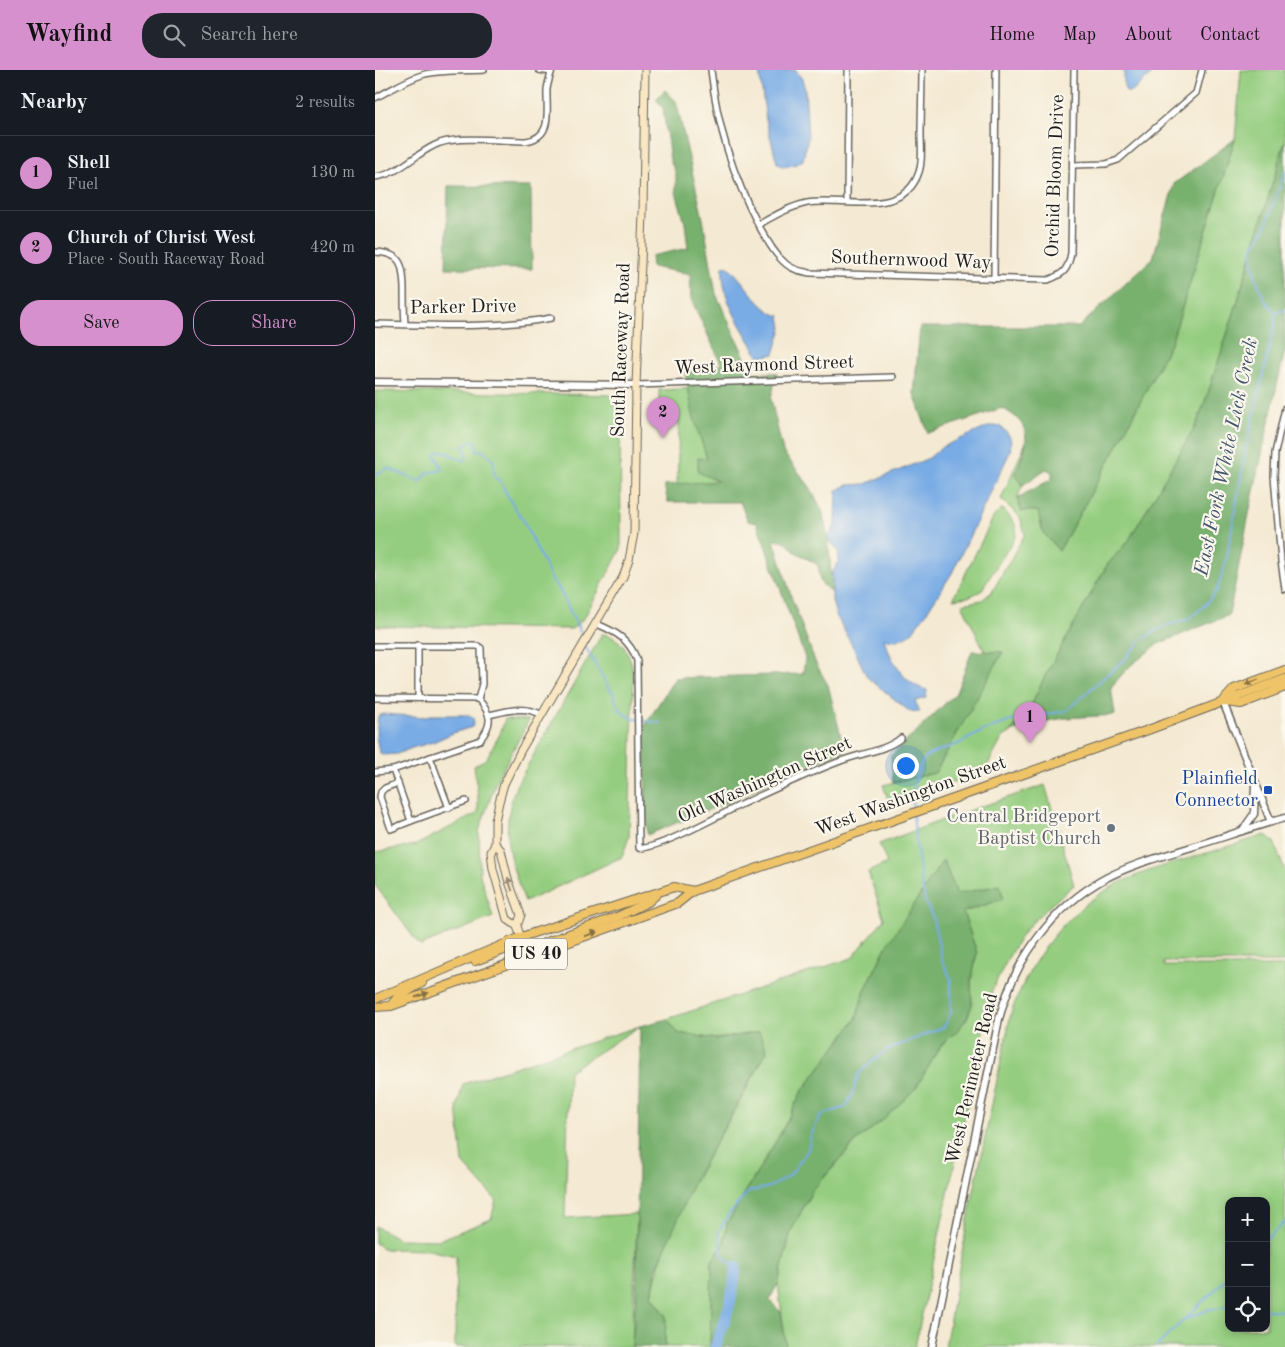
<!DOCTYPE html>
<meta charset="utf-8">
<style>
body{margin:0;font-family:"Old Standard TT",serif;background:#20242c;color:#f1f3f6}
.controls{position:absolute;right:15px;bottom:15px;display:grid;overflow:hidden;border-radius:10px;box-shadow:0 2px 8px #0003}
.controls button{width:45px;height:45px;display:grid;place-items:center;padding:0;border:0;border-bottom:1px solid #363941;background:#171b24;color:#f1f3f6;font:25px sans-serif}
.you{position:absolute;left:530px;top:695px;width:18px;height:18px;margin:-12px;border:4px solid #fff;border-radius:50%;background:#1a73e8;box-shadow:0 0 0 8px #1a73e833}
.badge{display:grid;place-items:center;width:32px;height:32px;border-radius:50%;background:#d690ce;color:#111;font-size:16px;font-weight:700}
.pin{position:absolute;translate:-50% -41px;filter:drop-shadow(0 1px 2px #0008)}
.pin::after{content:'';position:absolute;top:26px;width:18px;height:15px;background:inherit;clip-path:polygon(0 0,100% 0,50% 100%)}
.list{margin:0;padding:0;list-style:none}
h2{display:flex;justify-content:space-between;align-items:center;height:65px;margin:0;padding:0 20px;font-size:21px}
h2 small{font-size:16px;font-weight:400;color:#9ea1a6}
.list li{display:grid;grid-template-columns:32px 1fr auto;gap:15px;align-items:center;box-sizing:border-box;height:75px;padding:0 20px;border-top:1px solid #363941}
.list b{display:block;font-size:19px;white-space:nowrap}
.list p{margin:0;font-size:16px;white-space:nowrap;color:#9ea1a6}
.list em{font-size:16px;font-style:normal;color:#9ea1a6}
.actions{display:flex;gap:10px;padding:15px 20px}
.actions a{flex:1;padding:11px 0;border:1px solid #d690ce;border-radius:20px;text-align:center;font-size:18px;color:#d690ce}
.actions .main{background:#d690ce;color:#111}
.icon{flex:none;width:28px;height:28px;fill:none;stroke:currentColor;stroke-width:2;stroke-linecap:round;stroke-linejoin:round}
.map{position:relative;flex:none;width:910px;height:1277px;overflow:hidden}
header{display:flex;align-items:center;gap:30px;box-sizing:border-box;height:70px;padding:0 25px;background:#d690ce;color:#111}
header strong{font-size:24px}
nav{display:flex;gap:28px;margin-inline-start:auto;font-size:18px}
.search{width:350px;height:45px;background:#20242c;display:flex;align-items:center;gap:12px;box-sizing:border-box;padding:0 18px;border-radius:20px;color:#9ea1a6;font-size:19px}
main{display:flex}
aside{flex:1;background:#171b24}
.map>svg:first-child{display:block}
.green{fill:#95cd80;stroke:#58744e;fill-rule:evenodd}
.forest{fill:#78b06e;stroke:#4a6645}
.water{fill:#79ace5;stroke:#4a6480}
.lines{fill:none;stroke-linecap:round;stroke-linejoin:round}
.stream{stroke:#79ace5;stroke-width:2}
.river{stroke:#79ace5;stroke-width:11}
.minor-casing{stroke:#68645c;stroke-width:8}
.tertiary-casing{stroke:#68645c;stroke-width:9}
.secondary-casing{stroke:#68645c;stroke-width:9}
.primary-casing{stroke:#68645c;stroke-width:10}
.minor{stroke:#fff;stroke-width:5}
.tertiary{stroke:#fff;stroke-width:6}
.secondary{stroke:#f9e7c3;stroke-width:7}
.primary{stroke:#efc469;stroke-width:8}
.oneway{fill:#867042}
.oneway2{fill:#968c78}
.transit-dot{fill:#1a4fb4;stroke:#fbf7ec;stroke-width:2}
.worship-dot{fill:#6b7280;stroke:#fbf7ec;stroke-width:2}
.labels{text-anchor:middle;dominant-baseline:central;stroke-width:4.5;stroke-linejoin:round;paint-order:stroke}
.shield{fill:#fbf7ec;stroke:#5f5e5a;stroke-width:1}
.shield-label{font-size:18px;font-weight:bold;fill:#1c1c1c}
.street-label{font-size:19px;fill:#1c1c1c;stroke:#fbf7ec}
.transit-label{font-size:19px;fill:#164399;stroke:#fbf7ec;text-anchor:end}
.worship-label{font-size:19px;fill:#5b616d;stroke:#fbf7ec;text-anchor:end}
.water-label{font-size:20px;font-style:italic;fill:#41566c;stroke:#fbf7ec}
</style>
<header>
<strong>Wayfind</strong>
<div class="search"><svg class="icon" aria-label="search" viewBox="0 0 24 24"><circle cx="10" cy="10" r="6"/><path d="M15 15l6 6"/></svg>Search here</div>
<nav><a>Home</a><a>Map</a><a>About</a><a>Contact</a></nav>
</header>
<main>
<aside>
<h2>Nearby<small>2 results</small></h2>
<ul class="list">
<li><span class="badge">1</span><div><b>Shell</b><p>Fuel</p></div><em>130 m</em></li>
<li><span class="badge">2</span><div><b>Church of Christ West</b><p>Place · South Raceway Road</p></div><em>420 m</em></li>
</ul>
<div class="actions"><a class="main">Save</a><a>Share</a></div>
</aside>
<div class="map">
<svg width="910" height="1277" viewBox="0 0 910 1277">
<rect width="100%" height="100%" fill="#fbf7ec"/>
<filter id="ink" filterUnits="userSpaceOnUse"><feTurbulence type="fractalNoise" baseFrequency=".02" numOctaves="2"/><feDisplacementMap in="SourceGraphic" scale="10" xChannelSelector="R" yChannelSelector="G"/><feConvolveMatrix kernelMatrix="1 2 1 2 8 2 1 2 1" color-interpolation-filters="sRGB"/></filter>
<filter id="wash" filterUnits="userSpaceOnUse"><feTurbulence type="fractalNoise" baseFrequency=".0096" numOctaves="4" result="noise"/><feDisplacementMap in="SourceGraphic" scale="20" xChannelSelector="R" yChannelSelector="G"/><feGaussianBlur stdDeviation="1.12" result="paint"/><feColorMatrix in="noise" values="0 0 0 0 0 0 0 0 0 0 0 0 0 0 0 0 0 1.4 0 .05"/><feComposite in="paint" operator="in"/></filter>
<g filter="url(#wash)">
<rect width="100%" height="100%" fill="#f4e9d2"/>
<g class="green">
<polygon points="866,0 910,0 910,71 862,233 833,323 821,355 754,470 732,495 670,606 655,638 635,663 628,667 610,700 526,731 523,729 514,732 508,715 560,703 627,582 610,582 587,534 607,530 617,522 650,464 645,447 626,429 651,372 641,405 648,415 642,428 646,440 663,441 668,462 684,481 745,371 797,270 860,69"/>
<polygon points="325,318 339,395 339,419 302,420 304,352 284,351 284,320"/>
<polygon points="0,321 245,325 246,479 209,548 197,559 0,556"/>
<path d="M626,439L629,440C636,448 643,454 641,466L606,521L593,527L578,529L619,446Z"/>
<path d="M227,564C248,566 256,587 259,604L254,767L247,787L150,832C133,786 125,764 141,716Z"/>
<polygon points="130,649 154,650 121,712 104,761 105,805 118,847 45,876 0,815 0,782 41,775 103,743 103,727 99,696 111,689 125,664"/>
<path d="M670,715L699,815C683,829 666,842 652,858C637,877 628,899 617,920L540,1277H411L403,1214L416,1161L437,1121L483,1070L510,1048L540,1019L567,974L584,959L592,948L597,935L596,912L602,883L588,842L628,829L625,815L582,824L511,877L489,922L481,949L426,1023L404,1066L352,1153L349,1172L337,1191L335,1277H290L291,1245L277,1226C288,1162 321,1107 353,1052C367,1029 379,1005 392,981L384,962L341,969L302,963L292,949L477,888L509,849L493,802L512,793L504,774L578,746Z"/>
<path d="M891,765L899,772L910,801V892H789V896H910V1277H570L592,1154L636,943C656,888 692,838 746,812C772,800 798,793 825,785C847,779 869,771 891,765ZM854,1131H891V1258H854Z"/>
<polygon points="265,956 194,1001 190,1148 262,1144 257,1277 80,1277 81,1186 54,1180 9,1179 0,1173 0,1156 24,1169 64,1170 116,1149 121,1130 88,1093 82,1037 88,1014"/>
</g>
<g class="forest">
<polygon points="290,20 301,31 328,149 341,224 377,303 402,303 396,329 408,382 435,417 447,440 453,468 458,524 445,512 443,495 419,481 411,472 399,470 417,529 441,594 453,615 470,682 399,709 353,732 272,765 269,657 300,608 428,604 430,588 382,453 373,451 365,432 293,432 289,415 343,411 323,402 323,388 332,389 318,345 309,297 347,295 316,229 315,204 277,197 276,186 313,178 310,153 301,122 301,104 295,90 288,38 281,29"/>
<path d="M860,69L797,270L745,371L684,481L668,462L663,441H646L642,428L677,409V402L671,399L648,415L641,405C651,374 662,357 627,338L553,363L539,324L545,257H704L778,188L799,114Z"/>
<polygon points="910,71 910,279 875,439 854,545 783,574 755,596 736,617 740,645 690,648 655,654 635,663 655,638 670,606 732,495 754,470 821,355 833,323 861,237"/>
<polygon points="73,116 156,117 157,199 71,198"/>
<polygon points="597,581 628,582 560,703 518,712 516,686 581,623"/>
<polygon points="568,790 582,824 625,815 628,829 588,842 602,883 596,912 597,935 592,948 583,960 567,974 540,1019 508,1050 480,1072 437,1121 416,1161 403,1214 394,1230 406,1242 411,1277 335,1277 337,1191 349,1172 352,1153 406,1063 426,1023 481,949 490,920 511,877"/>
<polygon points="292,949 303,963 341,969 384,962 392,981 320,1109 281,1200 277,1226 291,1245 290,1277 257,1277 261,1224 265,956"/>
</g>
<g class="water">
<polygon points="384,0 421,0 427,9 430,19 433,67 428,90 419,95 408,97 402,93 391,50"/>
<polygon points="749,0 781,0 757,22 751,22 749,16"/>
<path d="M352,196C368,208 385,242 405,246L407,258L399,284L386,287L381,282C366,255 346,230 348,197Z"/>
<path d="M615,356H625C636,366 637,367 635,382L577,503L552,542L537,562L530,567L522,570L509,569C517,591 528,614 552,620L551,628L540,631L545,642L534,641L492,607L480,581L461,545L457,531V503L464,491L463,481L453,468L461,453L462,420L473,415L490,414L525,400L554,388L567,377Z"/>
<polygon points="8,644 51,647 54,645 94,645 98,648 99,652 97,657 78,663 58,672 37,678 22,684 9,685 4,682 1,666 3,646"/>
</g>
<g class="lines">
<g class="stream">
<polyline points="900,243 910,240"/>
<path d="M0,405L13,398L45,412C51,404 53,401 64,401L67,398L60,385L63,382C73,379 80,390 90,390L92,386L88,376L97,371H101L102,380L110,382L118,389L120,408L125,410L133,427L148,450L177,510L183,517L208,567"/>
<path d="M210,576L233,617C239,622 240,628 242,635C249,651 270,650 285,653"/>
<polyline points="513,729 520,727 536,729"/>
<polyline points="538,740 537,725 542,703 548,691 553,685 583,674 610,660 642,649 691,641 750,589 766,570 789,556 814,549 829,536 842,520 851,492 872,374 900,254 900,243 889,229 880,206 877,189 878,177 890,158 910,102"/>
<polyline points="891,1170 910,1152"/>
<polyline points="361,1197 351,1190 346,1181 344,1161 354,1144 373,1122 395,1117 415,1105 433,1080 436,1065 446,1045 471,1037 478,1023 483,1004 512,980 569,957 576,943 576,909 567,890 558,848 551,834 546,811 538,745"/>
<polyline points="891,1240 910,1241"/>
<polyline points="811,1249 835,1239 854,1237"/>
<polyline points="781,1277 854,1206"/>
</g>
<path class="river" d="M340,1277C350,1253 359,1223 361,1197"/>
</g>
</g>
<g filter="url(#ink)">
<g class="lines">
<g class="minor-casing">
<g id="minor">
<polyline points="164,0 176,2"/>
<path d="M336,0C342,55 358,107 384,156C392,170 399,184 411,194C418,200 426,201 435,203L673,210C689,204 693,200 696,183L699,0"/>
<path d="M0,28C16,20 32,9 50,4C69,0 90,1 109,0"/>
<polyline points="698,95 731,94 743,90 821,23 827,0"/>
<path d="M0,107C26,104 42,81 65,73C87,66 127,71 151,71C179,67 171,40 172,19C173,13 175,6 177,0"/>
<polyline points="472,132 473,0"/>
<path d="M383,155C399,146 414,137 432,133C468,127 529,149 544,102C548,91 546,77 546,65C546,43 547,22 547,0"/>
<path d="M0,182C27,183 28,195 29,218C29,230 29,242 30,254"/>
<polyline points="619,209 621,0"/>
<path d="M0,254C59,255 118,259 176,248"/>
<polyline points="261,315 518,307"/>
<polyline points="910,338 900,383 899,406 906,491 910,519"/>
<path d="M222,554C241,562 254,569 262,590L264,778C279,781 348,744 365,735C397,720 429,705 463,692C482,684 511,681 526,668"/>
<polyline points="0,576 103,576 106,578 107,614 103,629"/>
<path d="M0,628L103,629C117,644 118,654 105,670L18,700L0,702"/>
<polyline points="43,628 43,575"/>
<path d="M114,645C132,641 150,635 167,645"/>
<polyline points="55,687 74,738"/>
<polyline points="18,700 36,751 91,731"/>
<polyline points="23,713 10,718 6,722 5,727 16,759 36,751"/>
</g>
</g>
<g class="tertiary-casing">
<g id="tertiary">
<polyline points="0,312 261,315"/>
<polyline points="848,632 896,752"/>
<polyline points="867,761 879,744 880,715"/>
<path d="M557,1277L624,949C639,891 677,837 731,808C760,793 792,785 823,775C852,766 881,756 910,748"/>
</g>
</g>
<g class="secondary-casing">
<g id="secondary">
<polyline points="120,774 126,780 133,809 146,845 142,856"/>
<polyline points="152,888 142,856 132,849 118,799 116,782 120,774 120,751 124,732 129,714 146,680 248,507 254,490 259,463 261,315 268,144 270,0"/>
</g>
</g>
<g class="primary-casing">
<g id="primary">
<polyline points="850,629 859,619 910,600"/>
<polyline points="850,632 866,634 910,617"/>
<polyline points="156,884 169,873 244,846 273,832 282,824"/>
<polyline points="100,891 129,880 138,872"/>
<polyline points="0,929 146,867 299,817 318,821"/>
<polyline points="16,935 23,927 47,913"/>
<polyline points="0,937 16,936 264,847 303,833 318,821 773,660 910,609"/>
</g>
</g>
<use href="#minor" class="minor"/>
<use href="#tertiary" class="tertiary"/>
<use href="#secondary" class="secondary"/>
<use href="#primary" class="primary"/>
</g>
<defs><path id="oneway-solid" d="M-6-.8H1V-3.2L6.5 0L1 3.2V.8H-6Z" transform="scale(1.25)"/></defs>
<g class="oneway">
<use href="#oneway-solid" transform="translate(877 612) rotate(159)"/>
<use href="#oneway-solid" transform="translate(216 864) rotate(-20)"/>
<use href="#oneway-solid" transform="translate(47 925) rotate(-19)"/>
</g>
<use class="oneway2" href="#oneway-solid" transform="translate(135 814) rotate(-108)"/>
</g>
<rect class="transit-dot" x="888" y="715" width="10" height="10" rx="2.5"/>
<circle class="worship-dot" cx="736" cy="758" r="5"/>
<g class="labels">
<rect class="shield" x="130" y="868.5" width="62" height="31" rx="4"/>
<g class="shield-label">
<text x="161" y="884">US 40</text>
</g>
<g class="street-label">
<text transform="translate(681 106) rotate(-88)">Orchid Bloom Drive</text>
<text transform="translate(536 191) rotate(2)">Southernwood Way</text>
<text transform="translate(88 238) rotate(-1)">Parker Drive</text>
<text transform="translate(247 280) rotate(-88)">South Raceway Road</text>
<text transform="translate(389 296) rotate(-2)">West Raymond Street</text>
<text transform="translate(390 711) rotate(-24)">Old Washington Street</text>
<text transform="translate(536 727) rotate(-20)">West Washington Street</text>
<text transform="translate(598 1009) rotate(-77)">West Perimeter Road</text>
</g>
<g class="transit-label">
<text x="883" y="709">Plainfield<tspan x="883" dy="22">Connector</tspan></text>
</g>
<g class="worship-label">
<text x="726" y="747">Central Bridgeport<tspan x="726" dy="22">Baptist Church</tspan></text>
</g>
<g class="water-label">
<text transform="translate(852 387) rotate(-78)">East Fork White Lick Creek</text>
</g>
</g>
</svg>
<div class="controls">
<button>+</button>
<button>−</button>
<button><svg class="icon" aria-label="locate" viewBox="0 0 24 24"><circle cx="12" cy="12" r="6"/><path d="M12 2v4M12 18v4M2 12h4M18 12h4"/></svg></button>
</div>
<div class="you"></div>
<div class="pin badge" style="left:655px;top:673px">1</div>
<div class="pin badge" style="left:288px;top:368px">2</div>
</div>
</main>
